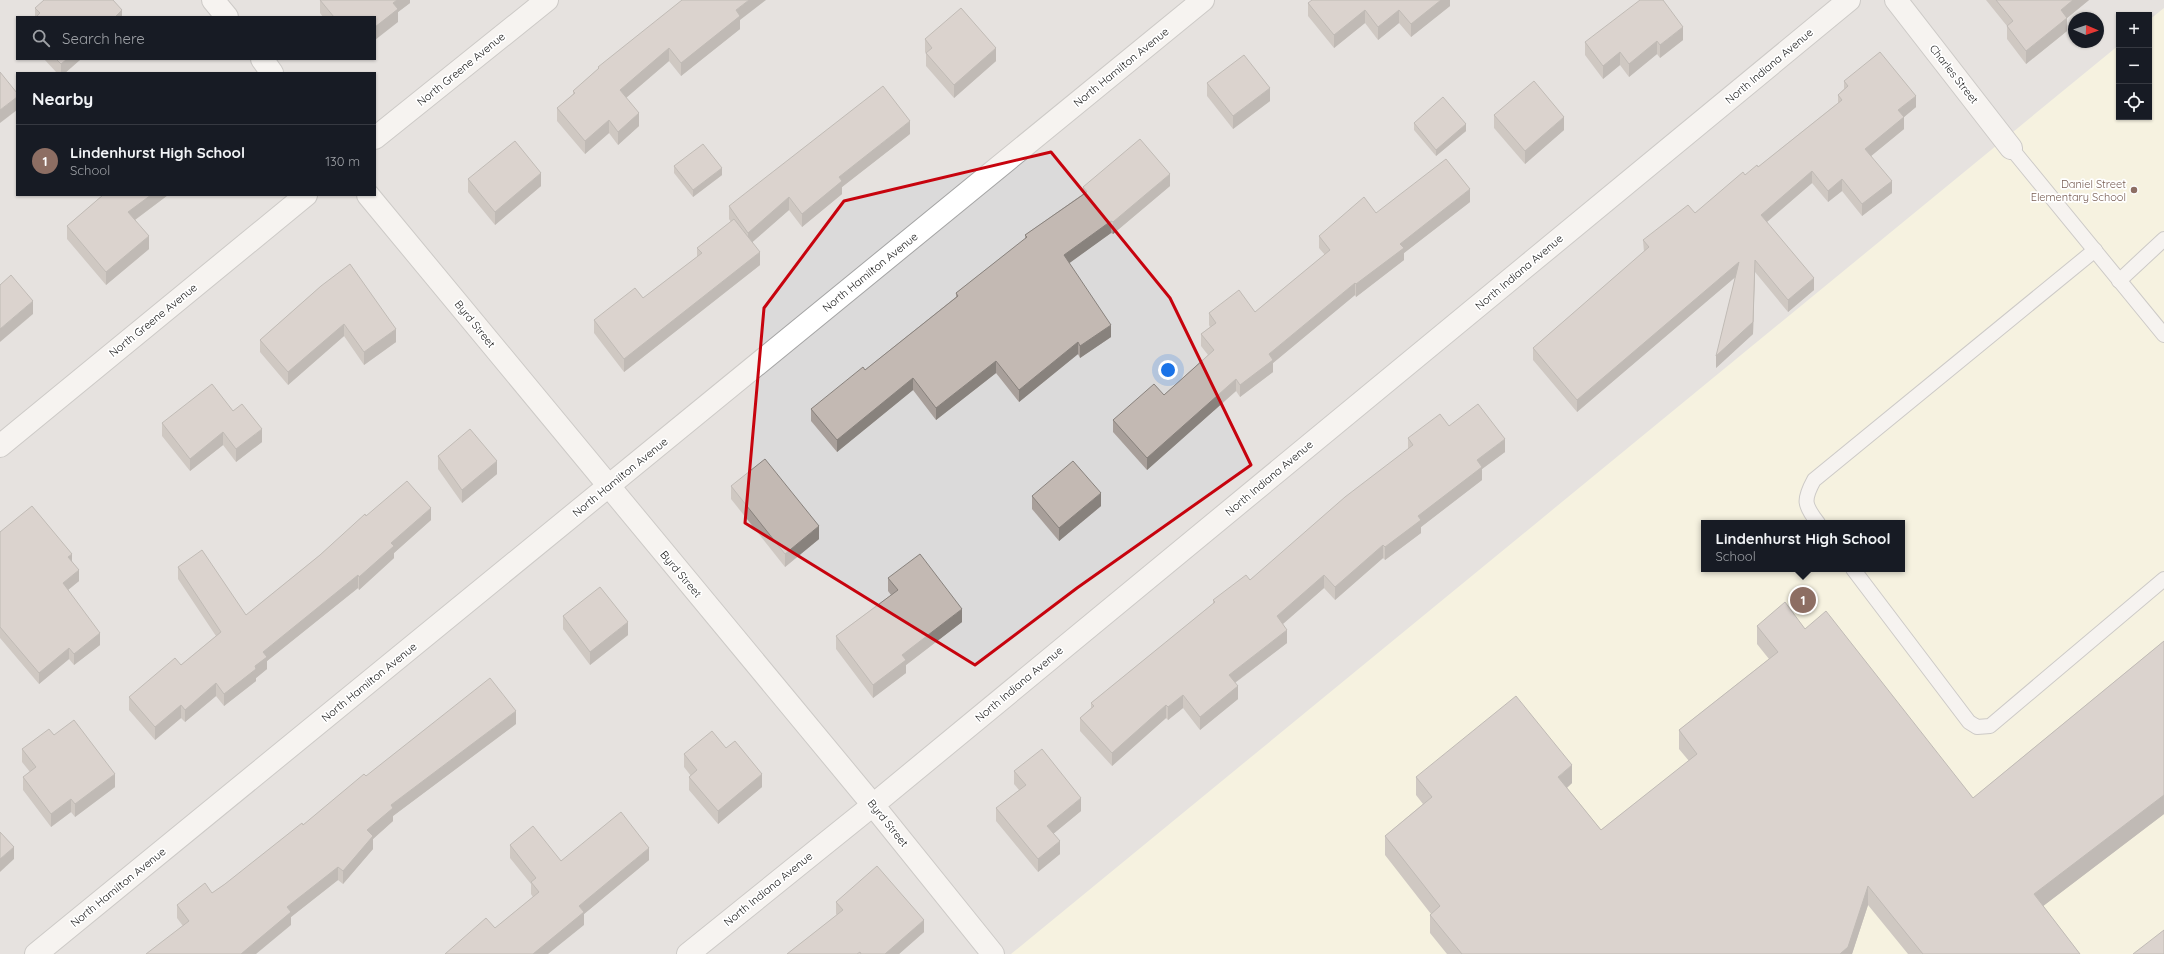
<!DOCTYPE html>
<meta charset="utf-8">
<style>
body{margin:0;font-family:Quicksand,sans-serif;background:#20242c;color:#f1f3f6}
.controls{position:absolute;right:12px;top:12px;display:grid;overflow:hidden;border-radius:0px;box-shadow:0 1px 3px #0004}
.controls button{width:36px;height:36px;display:grid;place-items:center;padding:0;border:0;border-bottom:1px solid #363941;background:#171b24;color:#f1f3f6;font:20px sans-serif}
.compass{position:absolute;left:2068px;top:12px;width:36px;height:36px;border-radius:50%;background:#171b24;box-shadow:0 1px 3px #0004;rotate:92deg}
.you{position:absolute;left:1168px;top:370px;width:14px;height:14px;margin:-10px;border:3px solid #fff;border-radius:50%;background:#1a73e8;box-shadow:0 0 0 6px #1a73e833}
.badge{display:grid;place-items:center;width:26px;height:26px;border-radius:50%;background:#b45309;color:#fff;font-size:13px;font-weight:700}
.pin{position:absolute;translate:-50% -50%;border:2px solid #fff;box-shadow:0 1px 4px #0006}
.popup{position:absolute;left:1701px;top:520px;width:204px;height:52px;box-sizing:border-box;display:grid;place-content:center;border-radius:0px;background:#171b24;filter:drop-shadow(0 1px 3px #0005);font-size:13px;white-space:nowrap;color:#9ea1a6}
.popup b{font-size:15px;color:#f1f3f6}
.popup::after{content:'';position:absolute;left:50%;top:100%;margin-left:-8px;border:8px solid transparent;border-top-color:#171b24}
.list{margin:0;padding:0;list-style:none}
h2{display:flex;justify-content:space-between;align-items:center;height:52px;margin:0;padding:0 16px;font-size:17px}
h2 small{font-size:13px;font-weight:400;color:#9ea1a6}
.list li{display:grid;grid-template-columns:26px 1fr auto;gap:12px;align-items:center;box-sizing:border-box;height:72px;padding:0 16px;border-top:1px solid #363941}
.list b{display:block;font-size:15px;white-space:nowrap}
.list p{margin:0;font-size:13px;white-space:nowrap;color:#9ea1a6}
.list em{font-size:13px;font-style:normal;color:#9ea1a6}
.icon{flex:none;width:22px;height:22px;fill:none;stroke:currentColor;stroke-width:2;stroke-linecap:round;stroke-linejoin:round}
.map{position:relative;flex:none;width:2164px;height:954px;overflow:hidden}
.search{position:absolute;background:#171b24;box-shadow:0 1px 3px #0004;left:16px;top:16px;width:360px;height:44px;display:flex;align-items:center;gap:10px;box-sizing:border-box;padding:0 14px;border-radius:0px;color:#9ea1a6;font-size:15px}
.panel{position:absolute;background:#171b24;box-shadow:0 1px 3px #0004;left:16px;top:72px;width:360px;height:124px;border-radius:0px}
.map>svg:first-child{display:block}
.residential{fill:#dbdada;fill-rule:evenodd}
.education{fill:#fefddc;fill-rule:evenodd}
.lines{fill:none;stroke-linecap:round;stroke-linejoin:round}
.lane-casing{stroke:#a4a4a4;stroke-width:16}
.street-casing{stroke:#a4a4a4;stroke-width:24}
.lane{stroke:#fff;stroke-width:14}
.street{stroke:#fff;stroke-width:22}
.wall{fill:#a89f9a}
.shaded-wall{fill:#88827d}
.building{fill:#c3b9b3;stroke:#88827d}
.marked{fill:none;stroke:#c7040e;stroke-width:3;stroke-linejoin:round}
.education-dot{fill:#8d6e63;stroke:#fff;stroke-width:1.5}
.labels{text-anchor:middle;dominant-baseline:central;stroke-width:3.5;stroke-linejoin:round;paint-order:stroke}
.street-label{font-size:11px;fill:#1d1d1d;stroke:#fff}
.education-label{font-size:11px;fill:#785e54;stroke:#fff;text-anchor:end}
</style>
<div class="map">
<svg width="2164" height="954" viewBox="0 0 2164 954">
<rect width="100%" height="100%" fill="#eeeae3"/>
<path class="residential" d="M0,0H2164V954H0ZM2119,15H2149V117H2119ZM17,17H375V59H17ZM2074,18H2098V42H2074ZM17,73H375V195H17ZM1704,523H1902V569H1704Z"/>
<path class="education" d="M2164,8V954H1011L2119,45V117H2149V20ZM1704,523H1902V569H1704Z"/>
<g class="lines">
<g class="lane-casing">
<g id="lane">
<polyline points="2011,148 2164,335"/>
<polyline points="2119,281 2164,239"/>
<path d="M1818,523C1804,505 1803,500 1814,480L2095,250"/>
<polyline points="1853,569 1969,722 1977,727 1990,726 2164,579"/>
</g>
</g>
<g class="street-casing">
<g id="street">
<polyline points="213,0 227,17"/>
<polyline points="1896,0 2011,148"/>
<polyline points="262,59 272,73"/>
<polyline points="375,138 547,0"/>
<polyline points="368,195 873,805 993,954"/>
<polyline points="0,446 306,195"/>
<polyline points="36,954 1203,0"/>
<polyline points="688,954 873,805 1849,0"/>
</g>
</g>
<use href="#lane" class="lane"/>
<use href="#street" class="street"/>
</g>
<g class="wall">
<polygon points="320,0 410,0 410,3 398,12 398,22 375,17 323,17 320,13"/>
<polygon points="1450,0 1450,6 1411,37 1399,23 1378,40 1365,23 1334,48 1308,16 1308,3"/>
<polygon points="1986,0 2089,0 2067,18 2067,31 2026,64 2007,39 2007,26"/>
<polygon points="35,8 122,17 35,17"/>
<polygon points="740,20 740,29 681,76 669,61 626,98 639,126 618,145 609,133 585,154 557,121 557,108 573,94 573,91 598,69 598,67"/>
<polygon points="925,39 996,61 954,98 926,66 926,54 925,52"/>
<polygon points="1683,40 1660,58 1657,54 1629,77 1620,65 1603,79 1585,55 1585,42"/>
<polygon points="44,59 81,59 65,73 57,73"/>
<polygon points="1844,81 1916,107 1904,117 1904,129 1871,156 1892,193 1862,216 1842,191 1828,202 1812,183 1767,222 1814,290 1788,312 1755,272 1753,334 1716,368 1735,277 1577,412 1533,360 1533,348 1644,252 1643,240 1695,213 1745,175 1758,167 1838,103 1838,95 1844,89"/>
<polygon points="1207,83 1270,101 1233,129 1207,96"/>
<polygon points="1494,115 1564,130 1525,164 1494,128"/>
<polygon points="1414,123 1466,131 1436,156 1414,130"/>
<polygon points="910,134 842,187 842,194 802,227 789,210 752,242 760,265 624,372 594,333 594,320 643,298 697,257 697,248 731,222 729,219 729,206"/>
<polygon points="674,166 722,175 693,197 674,173"/>
<polygon points="468,179 541,186 495,225 468,192"/>
<polygon points="1170,186 1113,234 1111,233 1069,263 1111,337 1080,358 1078,354 1019,402 996,373 936,420 913,390 837,452 811,421 811,409 865,370 956,297 956,293 1025,239 1025,235 1083,194 1083,187"/>
<polygon points="103,195 168,195 135,220 149,249 106,285 67,239 67,226"/>
<polygon points="1470,202 1404,253 1404,260 1356,297 1355,295 1273,363 1273,372 1240,397 1236,391 1147,470 1113,432 1113,420 1164,395 1208,355 1201,346 1201,334 1210,327 1209,325 1209,313 1255,312 1325,255 1319,248 1319,236 1376,213"/>
<polygon points="321,286 396,342 364,365 344,336 288,385 260,352 260,340"/>
<polygon points="233,411 262,442 236,462 223,445 190,471 162,436 162,423"/>
<polygon points="1449,426 1505,452 1482,469 1482,480 1421,527 1421,533 1385,560 1383,558 1335,600 1324,588 1283,624 1287,643 1235,683 1238,699 1200,730 1183,708 1168,720 1166,718 1112,766 1080,731 1080,718 1091,708 1091,703 1213,604 1213,600 1250,580 1408,450 1408,438"/>
<polygon points="438,456 497,474 462,503 438,469"/>
<polygon points="731,486 819,539 785,567 731,499"/>
<polygon points="1032,496 1101,506 1059,541 1032,509"/>
<polygon points="366,516 431,520 394,553 394,558 359,590 358,588 267,661 267,669 256,678 256,681 224,706 216,696 185,722 181,718 155,740 129,710 129,697 181,665 216,636 178,579 178,567 246,615 320,555"/>
<polygon points="0,532 72,561 79,581 68,590 100,645 74,665 69,659 39,684 0,638"/>
<polygon points="888,578 962,622 906,665 906,673 873,698 836,649 836,636 891,595 888,591"/>
<polygon points="563,616 628,635 590,665 563,629"/>
<polygon points="1757,626 1805,629 1973,798 2164,641 2164,814 2043,906 2080,954 1908,954 1868,905 1852,954 1447,954 1430,933 1430,915 1431,914 1385,855 1385,836 1423,804 1416,795 1416,777 1572,783 1567,788 1601,830 1689,761 1679,749 1679,730 1769,659 1757,644"/>
<polygon points="516,724 393,816 393,821 373,839 373,849 343,884 338,880 291,917 291,925 183,926 177,918 177,905 212,893 225,884 303,825 366,776"/>
<polygon points="54,735 115,787 75,817 71,812 51,827 23,790 23,777 30,772 22,762 22,749"/>
<polygon points="726,748 762,787 718,824 689,790 689,777 691,776 684,767 684,754"/>
<polygon points="1014,771 1081,811 1053,834 1060,854 1038,872 996,821 996,808 1019,790 1014,784"/>
<polygon points="510,845 561,861 649,860 584,914 584,925 495,928 533,897 531,894 531,884 510,858"/>
<polygon points="836,902 924,932 899,954 787,954 837,915 836,914"/>
</g>
<g class="shaded-wall">
<polygon points="397,0 410,0 410,3 398,12 398,22 375,40 375,27 393,3"/>
<polygon points="749,0 766,0 740,20 740,29 681,76 681,63 736,10"/>
<polygon points="1441,0 1450,0 1450,6 1411,37 1411,24"/>
<polygon points="2073,0 2089,0 2061,23 2061,10"/>
<polygon points="122,10 122,17 115,17"/>
<polygon points="1365,10 1365,23 1334,48 1334,35"/>
<polygon points="1399,10 1399,23 1378,40 1378,27"/>
<polygon points="2067,18 2067,31 2026,64 2026,51"/>
<polygon points="1683,27 1683,40 1660,58 1660,45"/>
<polygon points="1657,41 1657,54 1629,77 1629,64"/>
<polygon points="669,48 669,61 620,103 620,90"/>
<polygon points="996,48 996,61 954,98 954,85"/>
<polygon points="1620,52 1620,65 1603,79 1603,66"/>
<polygon points="67,59 81,59 65,73 61,73 61,64"/>
<polygon points="1270,88 1270,101 1233,129 1233,116"/>
<polygon points="1916,96 1916,107 1904,117 1904,129 1865,161 1865,149 1898,110"/>
<polygon points="17,97 17,110 0,123 0,110"/>
<polygon points="639,113 639,126 618,145 618,132"/>
<polygon points="1564,117 1564,130 1525,164 1525,151"/>
<polygon points="609,120 609,133 585,154 585,141"/>
<polygon points="910,121 910,134 842,187 842,194 802,227 802,214 839,177"/>
<polygon points="1466,124 1466,131 1436,156 1436,150"/>
<polygon points="722,168 722,175 693,197 693,190"/>
<polygon points="1812,171 1812,183 1761,227 1761,215"/>
<polygon points="541,173 541,186 495,225 495,212"/>
<polygon points="1170,174 1170,186 1113,234 1113,222"/>
<polygon points="1842,179 1842,191 1828,202 1828,191"/>
<polygon points="1892,181 1892,193 1862,216 1862,204"/>
<polygon points="1470,189 1470,202 1404,253 1404,260 1356,297 1356,284 1400,244"/>
<polygon points="151,195 168,195 128,225 128,212"/>
<polygon points="789,197 789,210 748,246 748,233"/>
<polygon points="1111,221 1111,233 1064,267 1064,255"/>
<polygon points="149,236 149,249 106,285 106,272"/>
<polygon points="760,252 760,265 624,372 624,359"/>
<polygon points="1755,260 1753,334 1716,368 1716,356"/>
<polygon points="1739,262 1739,274 1577,412 1577,400"/>
<polygon points="1814,278 1814,290 1788,312 1788,300"/>
<polygon points="1355,283 1355,295 1273,363 1273,372 1240,397 1240,385 1269,354"/>
<polygon points="33,301 33,314 0,342 0,329"/>
<polygon points="344,324 344,336 288,385 288,372"/>
<polygon points="1111,325 1111,337 1080,358 1080,346"/>
<polygon points="396,329 396,342 364,365 364,352"/>
<polygon points="1078,342 1078,354 1019,402 1019,390"/>
<polygon points="996,361 996,373 936,420 936,408"/>
<polygon points="913,378 913,390 837,452 837,440"/>
<polygon points="1236,379 1236,391 1147,470 1147,458"/>
<polygon points="262,429 262,442 236,462 236,449"/>
<polygon points="223,432 223,445 190,471 190,459"/>
<polygon points="1505,439 1505,452 1482,469 1482,480 1421,527 1421,533 1385,560 1385,547 1477,460"/>
<polygon points="497,461 497,474 462,503 462,490"/>
<polygon points="1101,493 1101,506 1059,541 1059,528"/>
<polygon points="431,508 431,520 394,553 394,558 359,590 359,577 391,543"/>
<polygon points="819,526 819,539 785,567 785,554"/>
<polygon points="1383,545 1383,558 1335,600 1335,587"/>
<polygon points="72,554 72,565 68,557"/>
<polygon points="79,570 79,581 63,594 63,583"/>
<polygon points="358,575 358,588 267,661 267,669 256,678 256,681 224,706 224,694 263,652"/>
<polygon points="1324,575 1324,588 1277,629 1277,616"/>
<polygon points="962,609 962,622 906,665 906,673 873,698 873,685 902,655"/>
<polygon points="628,622 628,635 590,665 590,652"/>
<polygon points="1287,630 1287,643 1229,687 1229,675"/>
<polygon points="100,633 100,645 74,665 74,654"/>
<polygon points="69,648 69,659 39,684 39,673"/>
<polygon points="216,683 216,696 185,722 185,710"/>
<polygon points="1238,686 1238,699 1200,730 1200,717"/>
<polygon points="1183,695 1183,708 1168,720 1168,707"/>
<polygon points="181,705 181,718 155,740 155,727"/>
<polygon points="1166,705 1166,718 1112,766 1112,753"/>
<polygon points="516,711 516,724 393,816 393,821 373,839 373,849 343,884 343,871 367,830 391,805"/>
<polygon points="1572,765 1572,783 1558,795 1558,777"/>
<polygon points="115,774 115,787 75,817 75,804"/>
<polygon points="762,774 762,787 718,824 718,811"/>
<polygon points="2164,795 2164,814 2034,913 2034,894"/>
<polygon points="1081,798 1081,811 1047,839 1047,826"/>
<polygon points="71,799 71,812 51,827 51,814"/>
<polygon points="1060,841 1060,854 1038,872 1038,859"/>
<polygon points="14,847 14,859 0,872 0,859"/>
<polygon points="649,848 649,860 584,914 584,925 548,954 533,954 579,906"/>
<polygon points="338,867 338,880 291,917 291,925 256,954 241,954 287,907"/>
<polygon points="1868,886 1868,905 1852,954 1840,954"/>
<polygon points="924,920 924,932 899,954 885,954"/>
</g>
<g class="building">
<polygon points="44,0 113,0 122,10 115,17 36,17 40,13 35,8"/>
<polygon points="320,0 397,0 393,3 398,9 375,27 375,17 334,17"/>
<polygon points="682,0 749,0 736,10 740,16 681,63 669,48 620,90 639,113 618,132 609,120 585,141 557,108 575,93 573,91 599,68 598,67"/>
<polygon points="1312,0 1441,0 1411,24 1399,10 1378,27 1365,10 1334,35 1308,3"/>
<polygon points="1640,0 1663,0 1683,27 1660,45 1657,41 1629,64 1620,52 1603,66 1585,42"/>
<polygon points="1996,0 2073,0 2061,10 2067,18 2026,51 2007,26 2013,21"/>
<polygon points="961,8 996,48 954,85 926,53 932,48 925,39"/>
<polygon points="1880,52 1916,96 1898,110 1904,117 1865,149 1892,181 1862,204 1842,179 1828,191 1812,171 1761,215 1814,278 1788,300 1755,260 1753,322 1716,356 1739,262 1577,400 1533,348 1649,247 1643,240 1688,205 1695,213 1743,172 1745,175 1757,165 1758,167 1842,100 1838,95 1848,86 1844,81"/>
<polygon points="1244,55 1270,88 1233,116 1207,83"/>
<polygon points="56,59 67,59 61,64"/>
<polygon points="0,72 17,93 17,97 0,110"/>
<polygon points="1534,81 1564,117 1525,151 1494,115"/>
<polygon points="883,86 910,121 839,177 842,181 802,214 789,197 748,233 729,206"/>
<polygon points="1443,97 1466,124 1436,150 1414,123"/>
<polygon points="1140,139 1170,174 1113,222 1111,221 1064,255 1111,325 1080,346 1078,342 1019,390 996,361 936,408 913,378 837,440 811,409 863,367 865,370 958,296 956,293 1027,237 1025,235 1087,192 1083,187"/>
<polygon points="515,141 541,173 495,212 468,179"/>
<polygon points="703,144 722,168 693,190 674,166"/>
<polygon points="1446,159 1470,189 1400,244 1404,248 1356,284 1355,283 1269,354 1273,360 1240,385 1236,379 1147,458 1113,420 1154,384 1164,395 1214,350 1201,334 1216,323 1209,313 1239,290 1255,312 1330,250 1319,236 1364,197 1376,213"/>
<polygon points="103,195 151,195 128,212 149,236 106,272 67,226"/>
<polygon points="734,219 760,252 624,359 594,320 635,288 643,298 702,253 697,248"/>
<polygon points="350,264 396,329 364,352 344,324 288,372 260,340 321,286"/>
<polygon points="11,275 33,301 0,329 0,285"/>
<polygon points="212,384 233,411 242,404 262,429 236,449 223,432 190,459 162,423"/>
<polygon points="1478,404 1505,439 1477,460 1482,467 1418,516 1421,520 1385,547 1383,545 1335,587 1324,575 1277,616 1287,630 1229,675 1238,686 1200,717 1183,695 1168,707 1166,705 1112,753 1080,718 1094,706 1091,703 1215,602 1213,600 1246,575 1250,580 1345,497 1413,445 1408,438 1440,414 1449,426"/>
<polygon points="470,429 497,461 462,490 438,456"/>
<polygon points="765,459 819,526 785,554 731,486"/>
<polygon points="1073,461 1101,493 1059,528 1032,496"/>
<polygon points="407,481 431,508 391,543 394,546 359,577 358,575 263,652 267,657 255,666 256,669 224,694 216,683 185,710 181,705 155,727 129,697 175,658 181,665 221,632 178,567 202,550 246,615 320,555 365,514 366,516"/>
<polygon points="32,506 72,554 68,557 79,570 63,583 100,633 74,654 69,648 39,673 0,627 0,532"/>
<polygon points="920,554 962,609 902,655 906,660 873,685 836,636 898,590 888,578"/>
<polygon points="600,587 628,622 590,652 563,616"/>
<polygon points="1785,602 1805,629 1826,611 1973,798 2164,641 2164,795 2034,894 2080,954 1923,954 1868,886 1848,947 1840,954 1462,954 1430,915 1440,906 1385,836 1432,797 1416,777 1516,696 1572,765 1558,777 1601,830 1697,754 1679,730 1778,652 1757,626"/>
<polygon points="490,678 516,711 391,805 393,808 367,830 373,836 343,871 338,867 287,907 291,912 241,954 146,954 189,921 177,905 205,883 212,893 225,884 302,823 303,825 364,774 366,776"/>
<polygon points="74,720 115,774 75,804 71,799 51,814 23,777 36,767 22,749 49,729 54,735"/>
<polygon points="712,731 726,748 735,741 762,774 718,811 689,777 697,770 684,754"/>
<polygon points="1042,749 1081,798 1047,826 1060,841 1038,859 996,808 1026,785 1014,771"/>
<polygon points="621,812 649,848 579,906 584,912 533,954 445,954 486,918 495,928 539,892 531,882 536,878 510,845 533,826 561,861"/>
<polygon points="0,832 14,847 0,859"/>
<polygon points="877,866 924,920 885,954 861,954 860,952 857,954 787,954 843,910 836,902"/>
<polygon points="2164,930 2164,954 2133,954"/>
</g>
<path d="M0 0H2164V954H0ZM1051,152L1170,298L1251,465L1077,588L975,665L745,523L764,308L844,201Z" fill="#eeeae3" fill-opacity=".55" fill-rule="evenodd"/>
<path class="marked" d="M1051,152L1170,298L1251,465L1077,588L975,665L745,523L764,308L844,201Z"/>
<circle class="education-dot" cx="2134" cy="190" r="4"/>
<g class="labels">
<g class="street-label">
<text transform="translate(1769 66) rotate(-40)">North Indiana Avenue</text>
<text transform="translate(1121 67) rotate(-39)">North Hamilton Avenue</text>
<text transform="translate(461 69) rotate(-39)">North Greene Avenue</text>
<text transform="translate(1954 74) rotate(52)">Charles Street</text>
<text transform="translate(870 272) rotate(-39)">North Hamilton Avenue</text>
<text transform="translate(1519 272) rotate(-40)">North Indiana Avenue</text>
<text transform="translate(153 320) rotate(-39)">North Greene Avenue</text>
<text transform="translate(475 324) rotate(51)">Byrd Street</text>
<text transform="translate(620 477) rotate(-39)">North Hamilton Avenue</text>
<text transform="translate(1269 478) rotate(-40)">North Indiana Avenue</text>
<text transform="translate(681 574) rotate(50)">Byrd Street</text>
<text transform="translate(369 682) rotate(-39)">North Hamilton Avenue</text>
<text transform="translate(1019 684) rotate(-40)">North Indiana Avenue</text>
<text transform="translate(888 823) rotate(51)">Byrd Street</text>
<text transform="translate(118 887) rotate(-39)">North Hamilton Avenue</text>
<text transform="translate(768 889) rotate(-39)">North Indiana Avenue</text>
</g>
<g class="education-label">
<text x="2126" y="184">Daniel Street<tspan x="2126" dy="13">Elementary School</tspan></text>
</g>
</g>
</svg>
<div class="controls">
<button>+</button>
<button>−</button>
<button><svg class="icon" aria-label="locate" viewBox="0 0 24 24"><circle cx="12" cy="12" r="6"/><path d="M12 2v4M12 18v4M2 12h4M18 12h4"/></svg></button>
</div>
<svg class="compass" viewBox="-18 -18 36 36"><path d="M0-13l5 13h-10z" fill="#e53935"/><path d="M0 13l5-13h-10z" fill="#9ea1a6"/></svg>
<div class="you"></div>
<div class="pin badge" style="left:1803px;top:600px;background:#8d6e63">1</div>
<div class="popup"><b>Lindenhurst High School</b>School</div>
<div class="search"><svg class="icon" aria-label="search" viewBox="0 0 24 24"><circle cx="10" cy="10" r="6"/><path d="M15 15l6 6"/></svg>Search here</div>
<section class="panel">
<h2>Nearby<small></small></h2>
<ul class="list">
<li><span class="badge" style="background:#8d6e63">1</span><div><b>Lindenhurst High School</b><p>School</p></div><em>130 m</em></li>
</ul>
</section>
</div>
